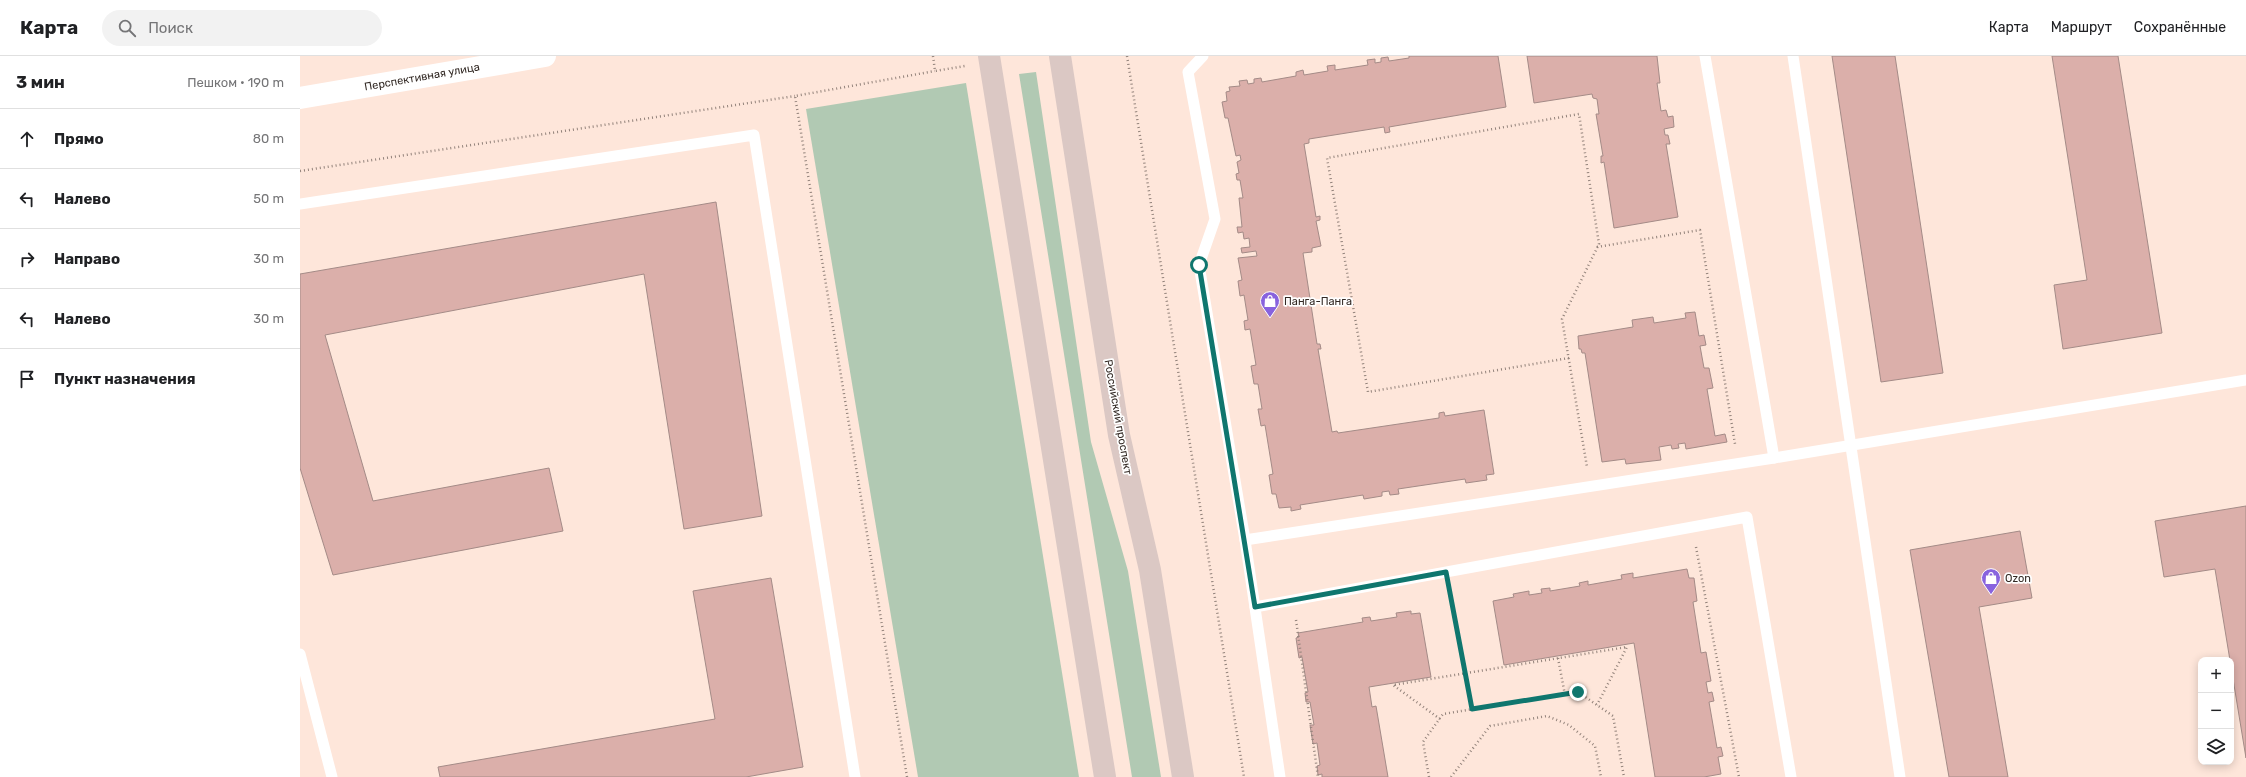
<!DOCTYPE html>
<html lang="ru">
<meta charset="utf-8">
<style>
body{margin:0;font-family:Rubik,sans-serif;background:#f2f2f2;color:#202124}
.controls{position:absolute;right:12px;bottom:12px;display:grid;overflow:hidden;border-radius:8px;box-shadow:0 2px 10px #0003}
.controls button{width:36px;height:36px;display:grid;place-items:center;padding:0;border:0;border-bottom:1px solid #e0e0e0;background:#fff;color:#202124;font:20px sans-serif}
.stop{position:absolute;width:12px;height:12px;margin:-9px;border:3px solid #0f766e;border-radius:50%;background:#fff}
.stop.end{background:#0f766e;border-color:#fff;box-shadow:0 1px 4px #0008}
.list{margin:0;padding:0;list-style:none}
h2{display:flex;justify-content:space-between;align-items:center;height:52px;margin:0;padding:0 16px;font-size:17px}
h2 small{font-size:13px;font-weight:400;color:#757577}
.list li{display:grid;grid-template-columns:26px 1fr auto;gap:12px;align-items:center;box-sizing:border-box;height:60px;padding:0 16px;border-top:1px solid #e0e0e0}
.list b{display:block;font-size:15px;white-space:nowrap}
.list em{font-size:13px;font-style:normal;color:#757577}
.icon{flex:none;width:22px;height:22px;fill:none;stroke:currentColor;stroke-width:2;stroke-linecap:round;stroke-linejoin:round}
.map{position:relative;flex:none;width:1946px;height:721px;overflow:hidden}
header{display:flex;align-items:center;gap:24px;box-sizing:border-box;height:56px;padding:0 20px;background:#fff;border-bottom:1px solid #e0e0e0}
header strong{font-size:19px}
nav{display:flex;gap:22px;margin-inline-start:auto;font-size:14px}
.search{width:280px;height:36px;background:#f2f2f2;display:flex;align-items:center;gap:10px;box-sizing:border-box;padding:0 14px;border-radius:22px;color:#757577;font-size:15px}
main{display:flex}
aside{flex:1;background:#fff}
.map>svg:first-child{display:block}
.green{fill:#b1c9b3}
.building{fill:#dbafaa;stroke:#a48b87}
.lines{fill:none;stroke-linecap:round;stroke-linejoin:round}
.path{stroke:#93837b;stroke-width:2.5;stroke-dasharray:1 3;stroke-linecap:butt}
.service{stroke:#fff;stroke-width:11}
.minor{stroke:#fff;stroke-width:22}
.secondary{stroke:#dbc8c4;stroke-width:22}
.route{stroke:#0f766e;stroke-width:5}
.labels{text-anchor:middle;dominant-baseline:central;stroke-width:3.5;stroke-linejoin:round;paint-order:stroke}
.street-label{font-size:11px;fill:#322924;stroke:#fff}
.poi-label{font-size:11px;fill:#322924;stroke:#fff;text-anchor:start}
</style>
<header>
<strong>Карта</strong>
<div class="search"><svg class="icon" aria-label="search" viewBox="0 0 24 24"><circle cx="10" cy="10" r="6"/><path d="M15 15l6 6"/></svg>Поиск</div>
<nav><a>Карта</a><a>Маршрут</a><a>Сохранённые</a></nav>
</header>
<main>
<aside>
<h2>3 мин<small>Пешком · 190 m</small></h2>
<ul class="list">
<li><svg class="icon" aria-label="ahead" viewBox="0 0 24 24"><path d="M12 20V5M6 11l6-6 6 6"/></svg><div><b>Прямо</b></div><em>80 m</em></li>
<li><svg class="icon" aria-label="left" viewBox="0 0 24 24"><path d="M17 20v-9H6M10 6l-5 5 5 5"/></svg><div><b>Налево</b></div><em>50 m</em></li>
<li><svg class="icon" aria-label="right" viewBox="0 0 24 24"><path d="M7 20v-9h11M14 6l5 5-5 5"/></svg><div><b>Направо</b></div><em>30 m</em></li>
<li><svg class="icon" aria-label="left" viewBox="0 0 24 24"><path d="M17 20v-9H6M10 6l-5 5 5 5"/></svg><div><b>Налево</b></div><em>30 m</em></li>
<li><svg class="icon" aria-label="arrive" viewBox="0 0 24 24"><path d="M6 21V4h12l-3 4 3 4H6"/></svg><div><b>Пункт назначения</b></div></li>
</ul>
</aside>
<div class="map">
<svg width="1946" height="721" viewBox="0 0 1946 721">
<rect width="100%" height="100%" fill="#fee6da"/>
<g class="green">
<polygon points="736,16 791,386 828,515 861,721 832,721 719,18"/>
<polygon points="666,27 779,721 618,721 506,53"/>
</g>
<g class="building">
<polygon points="1109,0 1198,0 1206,51 1089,71 1090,76 1085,77 1084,71 1009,83 1009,87 1004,88 1016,161 1020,160 1020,164 1016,165 1021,190 1012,192 1012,196 1003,197 1017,288 1020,288 1021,293 1018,293 1032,376 1037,375 1038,377 1139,362 1139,357 1144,356 1145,360 1184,354 1194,418 1186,419 1187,424 1166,427 1165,423 1098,433 1099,438 1090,439 1089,435 1082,436 1082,440 1064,443 1063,439 1000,449 1001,453 991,455 991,451 979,452 976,438 972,438 969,419 973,418 965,369 961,370 958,353 962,353 958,328 954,328 951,310 956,309 950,273 945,274 944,265 948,264 944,239 940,240 938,225 942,224 938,202 957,200 956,195 942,197 941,192 950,191 949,182 944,183 943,176 938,177 937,171 942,171 939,142 943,142 940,124 937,124 936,118 939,117 937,106 941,104 940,99 936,100 928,62 925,62 922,46 927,45 926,36 930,35 929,31 940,30 939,25 947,24 948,28 954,27 954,23 961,22 962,26 996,20 996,16 1003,14 1004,19 1028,15 1027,10 1035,9 1035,14 1068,9 1067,4 1075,3 1075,7 1081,6 1081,2 1088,1 1089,5 1109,2"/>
<polygon points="1227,0 1357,0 1360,27 1357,27 1361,55 1366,54 1368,61 1373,60 1374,71 1364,73 1365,79 1368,79 1370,88 1366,88 1378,161 1314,172 1304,106 1301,107 1301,100 1303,100 1296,58 1299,58 1297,43 1293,42 1292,38 1234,47"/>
<polygon points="1532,0 1595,0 1643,317 1581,326"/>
<polygon points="1752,0 1818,0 1862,277 1763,293 1754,229 1787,224"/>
<polygon points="416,146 462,460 384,473 344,218 25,279 73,445 249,412 263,475 33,519 0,412 0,218"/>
<polygon points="1395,256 1399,280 1404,279 1406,289 1400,290 1404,312 1409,312 1413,332 1407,333 1415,380 1425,378 1427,386 1386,393 1385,387 1378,388 1379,392 1372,393 1371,389 1359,391 1361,404 1326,408 1325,403 1302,406 1285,297 1282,297 1281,293 1279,293 1278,280 1333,271 1332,264 1353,261 1354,267 1386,262 1385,257"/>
<polygon points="1946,450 1946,702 1915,513 1864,521 1855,465"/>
<polygon points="1720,475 1732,542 1679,551 1708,721 1649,721 1610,494"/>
<polygon points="1387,513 1389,522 1394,522 1397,545 1393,546 1401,597 1406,596 1411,625 1406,626 1408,637 1412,636 1414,645 1409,646 1417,692 1421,691 1423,700 1418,701 1421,718 1404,721 1355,721 1334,587 1204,609 1193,545 1214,541 1213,538 1229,535 1229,539 1242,537 1241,533 1250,532 1250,535 1280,530 1279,527 1288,525 1288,529 1322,523 1321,519 1333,517 1333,522"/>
<polygon points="471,522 503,711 446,721 140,721 138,711 415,663 393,535"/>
<polygon points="1111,555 1111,558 1120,557 1131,621 1069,631 1072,651 1076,650 1088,721 1022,721 1022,718 1018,719 1017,710 1020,709 1017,687 1013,688 1010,669 1014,669 1010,646 1006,646 1005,637 1008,636 1002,601 999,602 996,582 999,581 998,577 1063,566 1062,562 1070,561 1071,565 1097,561 1096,557"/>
</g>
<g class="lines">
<g class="path">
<polyline points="633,0 635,15 665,10"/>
<polyline points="827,0 944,721"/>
<polyline points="0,115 495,40"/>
<polyline points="1297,191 1400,174 1435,388"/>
<polyline points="1269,302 1068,336 1027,102 1279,58 1299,188 1262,263 1287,411"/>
<polyline points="1396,491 1439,721"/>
<polyline points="1150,535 1172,653"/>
<polyline points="996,564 1018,721"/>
<polyline points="1258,602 1265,639"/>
<polyline points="1140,663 1093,629 1327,591 1297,649"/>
<polyline points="607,721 495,40 635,15"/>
<polyline points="1129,721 1123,686 1143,658 1278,636 1313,660 1324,721"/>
<polyline points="1151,721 1190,670 1247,660 1269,669 1295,690 1301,721"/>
</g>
<g class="service">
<polyline points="903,0 888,16 915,163 899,209 945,484 1474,402 1946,324"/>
<polyline points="1405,0 1474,402"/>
<polyline points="1493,0 1600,721"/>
<polyline points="0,148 454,79 555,721"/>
<polyline points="945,484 980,721"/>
<polyline points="955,551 1447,461 1491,721"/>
<polyline points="0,598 32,721"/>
</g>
<polyline class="minor" points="0,42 245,0"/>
<g class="secondary">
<polyline points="689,0 805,721"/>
<polyline points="760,0 819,379 850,514 883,721"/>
</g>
</g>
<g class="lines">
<polyline class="route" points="899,209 955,551 1146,516 1172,653 1278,636"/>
</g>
<defs>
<g id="shop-pin" transform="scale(1)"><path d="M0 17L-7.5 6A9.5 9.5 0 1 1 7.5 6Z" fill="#8863de" stroke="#fff"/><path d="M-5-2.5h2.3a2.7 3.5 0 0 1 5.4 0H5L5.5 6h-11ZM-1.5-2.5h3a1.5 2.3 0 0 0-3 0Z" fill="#fff"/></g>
</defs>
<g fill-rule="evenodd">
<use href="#shop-pin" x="970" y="245"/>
<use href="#shop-pin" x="1691" y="522"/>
</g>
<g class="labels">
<g class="street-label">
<text transform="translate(122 21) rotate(-10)">Перспективная улица</text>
<text transform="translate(818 361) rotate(80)">Российский проспект</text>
</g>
<g class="poi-label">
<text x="984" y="245">Панга-Панга</text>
<text x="1705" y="522">Ozon</text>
</g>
</g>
</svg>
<div class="controls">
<button>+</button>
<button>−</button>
<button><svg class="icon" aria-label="layers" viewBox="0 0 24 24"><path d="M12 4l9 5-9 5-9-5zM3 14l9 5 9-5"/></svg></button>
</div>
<div class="stop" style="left:899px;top:209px"></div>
<div class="stop end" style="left:1278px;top:636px"></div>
</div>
</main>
